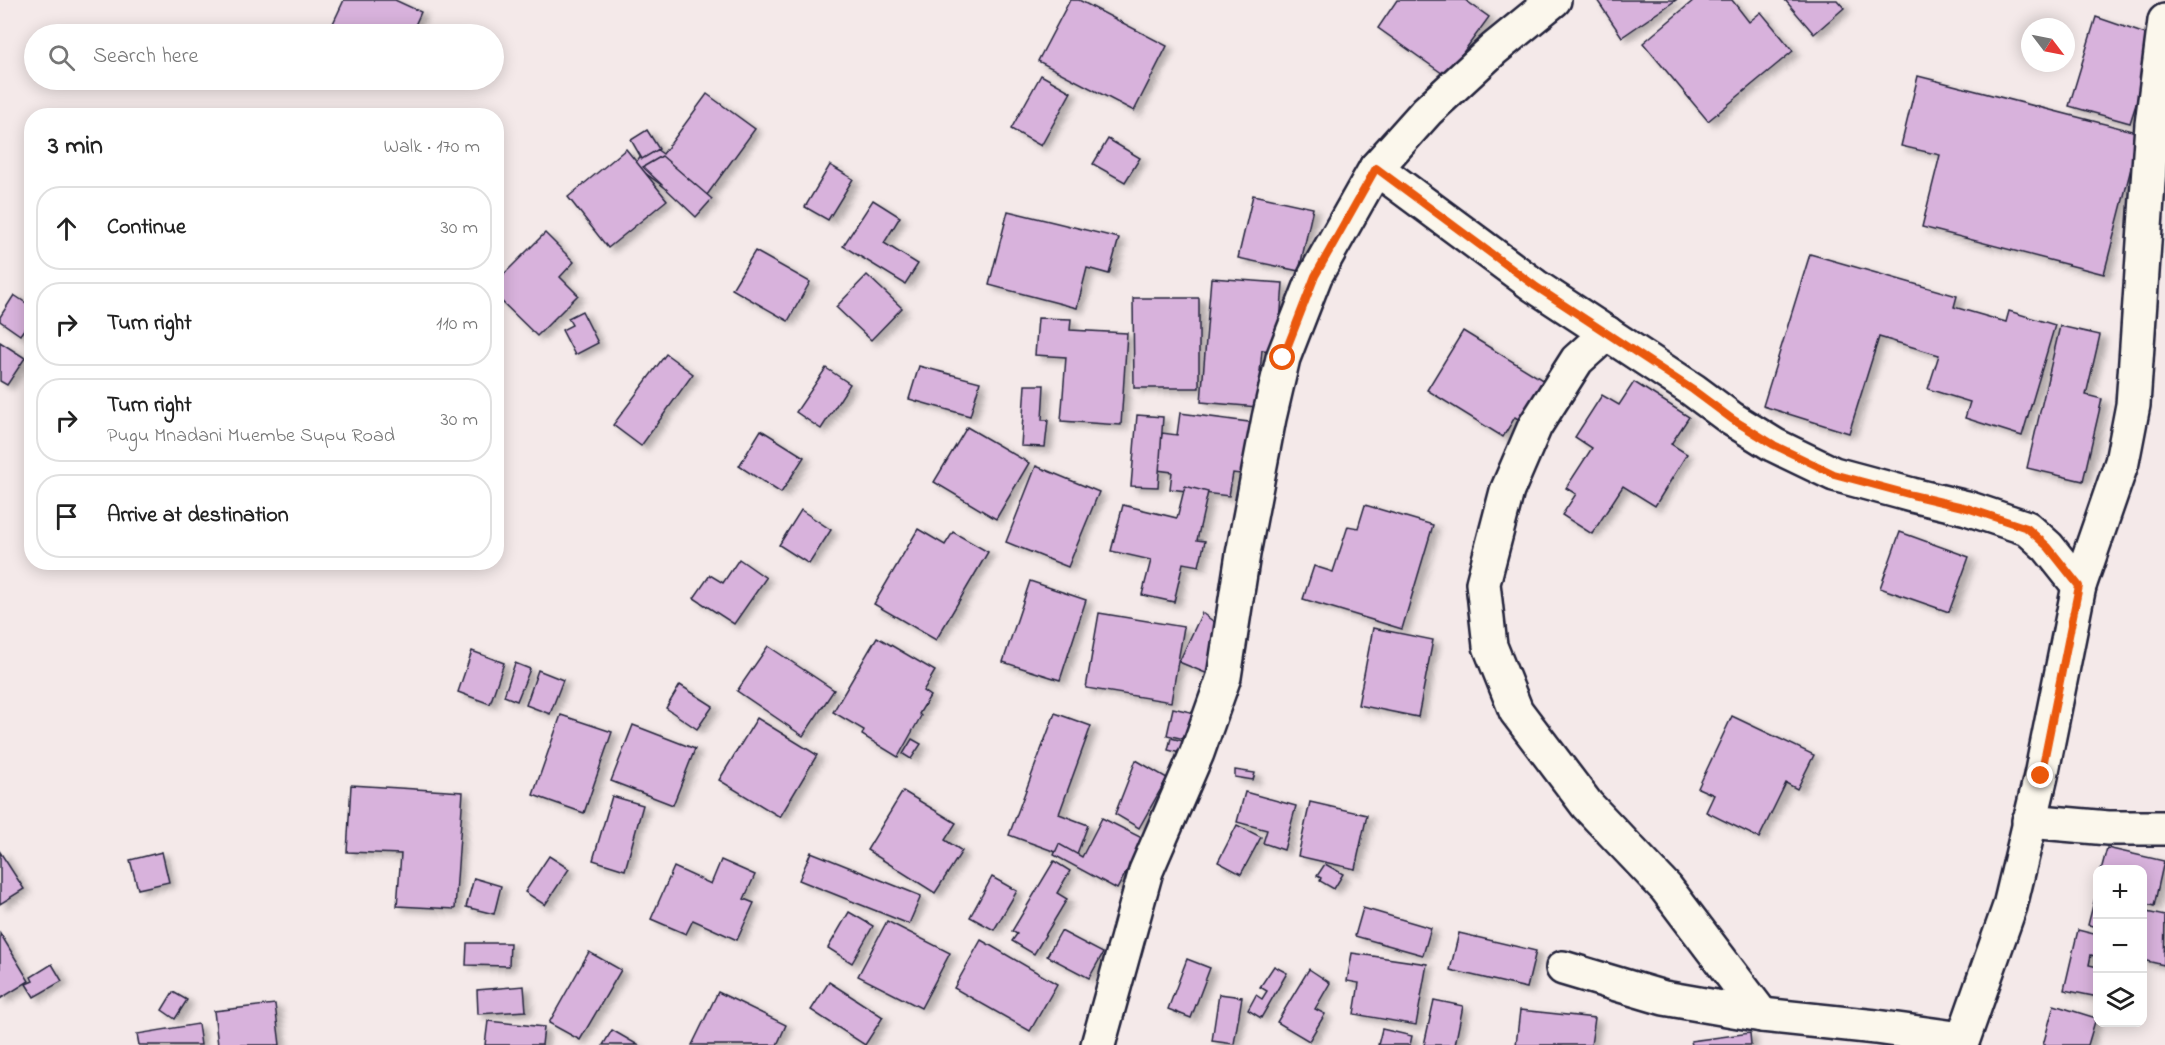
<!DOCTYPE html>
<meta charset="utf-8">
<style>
body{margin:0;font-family:"Indie Flower",sans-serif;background:#f6f6f6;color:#222}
.controls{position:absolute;right:18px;bottom:18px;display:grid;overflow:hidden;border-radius:12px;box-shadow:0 3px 15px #0003}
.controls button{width:54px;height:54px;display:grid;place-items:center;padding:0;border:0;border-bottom:2px solid #e0e0e0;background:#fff;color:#222;font:30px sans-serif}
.compass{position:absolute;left:2021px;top:18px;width:54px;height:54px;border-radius:50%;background:#fff;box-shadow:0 3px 15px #0003;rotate:122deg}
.stop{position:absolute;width:18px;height:18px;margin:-14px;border:4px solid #ea580c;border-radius:50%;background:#fff}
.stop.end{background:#ea580c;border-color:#fff;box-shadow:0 2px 6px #0008}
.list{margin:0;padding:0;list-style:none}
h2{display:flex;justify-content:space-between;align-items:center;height:78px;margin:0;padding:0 24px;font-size:26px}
h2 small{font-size:20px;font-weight:400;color:#767676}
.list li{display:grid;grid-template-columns:39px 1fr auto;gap:18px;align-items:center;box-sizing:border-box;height:84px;margin:0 12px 12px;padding:0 12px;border:2px solid #e0e0e0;border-radius:24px}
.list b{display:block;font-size:22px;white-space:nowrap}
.list p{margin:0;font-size:20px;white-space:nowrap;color:#767676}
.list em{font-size:20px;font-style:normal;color:#767676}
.icon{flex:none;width:33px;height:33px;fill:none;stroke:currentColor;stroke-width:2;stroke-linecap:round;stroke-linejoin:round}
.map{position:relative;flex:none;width:2165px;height:1045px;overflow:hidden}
.search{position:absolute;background:#fff;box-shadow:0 3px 15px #0003;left:24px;top:24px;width:480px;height:66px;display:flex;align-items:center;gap:15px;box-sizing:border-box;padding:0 21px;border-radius:33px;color:#767676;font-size:22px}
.panel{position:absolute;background:#fff;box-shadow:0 3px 15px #0003;left:24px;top:108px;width:480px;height:462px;border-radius:24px}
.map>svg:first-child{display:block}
.building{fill:#d8b2dc;stroke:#22223b;stroke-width:1.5;filter:url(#shadow)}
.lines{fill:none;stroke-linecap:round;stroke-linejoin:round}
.minor-casing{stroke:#22223b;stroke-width:38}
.minor{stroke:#fbf7ec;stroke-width:33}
.route{stroke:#ea580c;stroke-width:8}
</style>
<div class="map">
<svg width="2165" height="1045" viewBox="0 0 2165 1045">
<defs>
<filter id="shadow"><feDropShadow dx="6" dy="4" stdDeviation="3" flood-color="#0004"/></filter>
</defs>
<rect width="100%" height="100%" fill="#f4e9e9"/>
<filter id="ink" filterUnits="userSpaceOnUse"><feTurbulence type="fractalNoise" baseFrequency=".0167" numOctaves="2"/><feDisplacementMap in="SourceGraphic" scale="12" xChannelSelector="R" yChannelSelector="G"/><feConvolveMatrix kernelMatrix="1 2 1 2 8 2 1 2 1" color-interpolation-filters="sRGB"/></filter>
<g filter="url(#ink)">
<g class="building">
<polygon points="344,0 395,0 421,12 411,34 328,34"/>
<polygon points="1070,0 1079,0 1167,46 1134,111 1038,61"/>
<polygon points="1397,0 1465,0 1489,17 1446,76 1378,28"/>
<polygon points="1597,0 1676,0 1622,37"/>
<polygon points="1694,0 1732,0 1749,22 1761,12 1793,51 1708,121 1643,43"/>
<polygon points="1785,0 1837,0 1844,8 1814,34"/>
<polygon points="2096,17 2157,38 2130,123 2069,106"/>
<polygon points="1041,75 1071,92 1041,146 1011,129"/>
<polygon points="1918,76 2140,133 2104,274 1922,227 1940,155 1901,146"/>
<polygon points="707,94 755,129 696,210 634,165 649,144 663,154"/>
<polygon points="647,130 659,149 642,159 631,140"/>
<polygon points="1108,139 1140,158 1125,182 1093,164"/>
<polygon points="626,149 667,200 608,248 568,197"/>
<polygon points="662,156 712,199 696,217 643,167"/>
<polygon points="830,165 853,179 828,220 805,207"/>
<polygon points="1253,195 1313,208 1299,271 1238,258"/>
<polygon points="873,200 900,217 884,243 918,264 905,284 843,246"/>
<polygon points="1008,211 1119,238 1109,274 1087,268 1077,308 989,285"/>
<polygon points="545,233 574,262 560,277 578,295 537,336 496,296 496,282"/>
<polygon points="755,251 810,282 788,321 732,289"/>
<polygon points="1810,254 1957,296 1954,307 2006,322 2009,311 2055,325 2022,436 1965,418 1970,402 1928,389 1939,355 1879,337 1849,433 1763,406"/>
<polygon points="867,275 902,308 871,340 836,307"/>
<polygon points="1211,278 1283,283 1278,351 1262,350 1260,372 1272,374 1269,408 1201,402"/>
<polygon points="14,295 32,307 32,318 20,335 0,321 0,317"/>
<polygon points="1133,298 1199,298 1199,388 1134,388"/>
<polygon points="582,311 598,343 575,355 562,330 572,325 568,318"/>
<polygon points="1038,318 1071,319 1070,330 1127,333 1121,425 1061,421 1066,357 1035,355"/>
<polygon points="2060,326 2100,335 2086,395 2102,399 2083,481 2027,468"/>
<polygon points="1463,331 1549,384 1525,423 1515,417 1503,437 1427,390"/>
<polygon points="0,342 25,358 7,385 0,381"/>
<polygon points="666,354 693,374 641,446 613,425"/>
<polygon points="919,366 980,382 970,416 909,399"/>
<polygon points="826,368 850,384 821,429 796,412"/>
<polygon points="1634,382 1689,417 1671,444 1687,454 1655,506 1623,486 1592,534 1562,515 1576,494 1566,488 1592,448 1575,437 1602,395 1619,405"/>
<polygon points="1025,385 1044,385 1042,420 1048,420 1045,447 1021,446"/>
<polygon points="1180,413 1256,423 1248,475 1233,473 1229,496 1170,489 1172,472 1157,470 1162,433 1177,435"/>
<polygon points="1137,415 1163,417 1158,487 1131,486"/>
<polygon points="967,427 1029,463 996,519 934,482"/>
<polygon points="761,430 804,457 781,493 739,466"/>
<polygon points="1036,466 1099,492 1068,567 1006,542"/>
<polygon points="1185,486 1208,492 1197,540 1205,541 1199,566 1183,563 1174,602 1142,595 1151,560 1111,551 1123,505 1177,518"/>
<polygon points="1365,505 1433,525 1402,629 1303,599 1314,566 1333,572 1348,526 1358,528"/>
<polygon points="801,510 831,530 809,564 779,545"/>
<polygon points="918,529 945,545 953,532 988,552 936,640 874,604"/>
<polygon points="1900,532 1969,557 1949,612 1880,588"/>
<polygon points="739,559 766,578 734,624 694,598 710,575 723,583"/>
<polygon points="1030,581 1086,600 1060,680 1003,662"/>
<polygon points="1099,613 1184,627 1171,702 1086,688"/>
<polygon points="1202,613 1221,627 1208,674 1179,662"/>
<polygon points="1373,628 1433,640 1418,717 1358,705"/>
<polygon points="877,637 935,671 923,691 930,696 919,714 921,716 898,757 862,735 864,730 833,712"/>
<polygon points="768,646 834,690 803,736 737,691"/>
<polygon points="472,651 504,663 490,704 458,692"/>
<polygon points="515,663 530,669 517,701 504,696"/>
<polygon points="538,670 563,680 550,714 526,705"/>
<polygon points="680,685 713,706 697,729 666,708"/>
<polygon points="1173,708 1199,714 1193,741 1167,735"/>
<polygon points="1055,713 1091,726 1059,814 1088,825 1075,859 1009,835"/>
<polygon points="561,715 612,732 584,813 533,795"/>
<polygon points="1732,716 1814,755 1797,789 1786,783 1759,838 1706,812 1714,795 1698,788"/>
<polygon points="757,718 817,755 780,817 719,780"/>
<polygon points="633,725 695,749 673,805 611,781"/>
<polygon points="1171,738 1187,742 1184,754 1168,750"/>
<polygon points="912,739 921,744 911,759 903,754"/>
<polygon points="1136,760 1167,778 1139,828 1115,814"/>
<polygon points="1235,770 1255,773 1253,780 1235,777"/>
<polygon points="351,785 463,792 455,909 397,906 401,854 347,852"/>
<polygon points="903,791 956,823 945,840 962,851 935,893 867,850"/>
<polygon points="1245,792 1296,806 1284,850 1263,843 1267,830 1237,822"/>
<polygon points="612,796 643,805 625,870 593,860"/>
<polygon points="1310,802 1367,815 1355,869 1298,856"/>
<polygon points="1102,818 1144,839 1117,889 1054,855 1059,844 1082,857"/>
<polygon points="1237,825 1261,837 1241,874 1218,862"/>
<polygon points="2107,848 2164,861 2154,906 2142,903 2142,870 2101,870"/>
<polygon points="0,852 24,889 0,904"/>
<polygon points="162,852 169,882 138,889 130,860"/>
<polygon points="811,852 921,896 909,924 799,880"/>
<polygon points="549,856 569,869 545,905 525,892"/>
<polygon points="721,860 755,875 744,899 754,903 737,940 693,920 686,934 651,919 674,867 711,884"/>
<polygon points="1054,861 1070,871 1057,893 1067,899 1034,954 1012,941 1017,934 1012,931"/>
<polygon points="1325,864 1343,874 1334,889 1320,881 1321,878 1317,876"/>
<polygon points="992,877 1017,891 994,930 970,917"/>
<polygon points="474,878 501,886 494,914 466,907"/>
<polygon points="2098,886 2098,927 2088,925"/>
<polygon points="1363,908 1431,928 1423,955 1355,936"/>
<polygon points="2142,911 2165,916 2164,965 2142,960"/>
<polygon points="849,912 873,926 852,963 828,948"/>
<polygon points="887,921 950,953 921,1008 858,976"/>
<polygon points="2078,930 2098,935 2098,957 2091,955 2089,965 2098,967 2098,997 2064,990"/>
<polygon points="1061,931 1103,953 1089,978 1047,956"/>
<polygon points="0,933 29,981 0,999"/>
<polygon points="1459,933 1536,951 1527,988 1450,970"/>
<polygon points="981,940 1057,984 1030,1031 954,988"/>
<polygon points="467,943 510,943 509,966 466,965"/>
<polygon points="589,952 621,970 580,1040 549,1023"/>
<polygon points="1352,953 1427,964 1416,1025 1354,1014 1359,983 1347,981"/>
<polygon points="1187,959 1210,968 1191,1018 1168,1009"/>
<polygon points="52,964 62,981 34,997 26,984 33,981 31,977"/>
<polygon points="1274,966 1287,973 1261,1018 1248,1010 1256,995 1262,999 1267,991 1260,987"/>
<polygon points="1309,969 1330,983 1315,1009 1325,1014 1309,1041 1277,1022"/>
<polygon points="829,982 883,1017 865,1045 811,1010"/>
<polygon points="524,986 526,1011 478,1014 477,990"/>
<polygon points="173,992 187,1000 175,1019 162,1010"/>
<polygon points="718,992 786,1025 777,1045 692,1045"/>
<polygon points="1219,994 1242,997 1234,1044 1212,1041"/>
<polygon points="1434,1000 1463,1006 1455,1045 1424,1045"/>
<polygon points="275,1004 280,1045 218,1045 214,1011"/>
<polygon points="2054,1005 2096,1018 2088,1045 2043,1045"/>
<polygon points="1520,1010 1595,1018 1591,1045 1516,1045"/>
<polygon points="488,1021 544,1027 542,1045 485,1045"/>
<polygon points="198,1024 201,1045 139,1045 137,1034"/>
<polygon points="1382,1029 1412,1036 1410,1045 1378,1045"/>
<polygon points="612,1030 638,1045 603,1045"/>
<polygon points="1750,1033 1751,1045 1692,1045 1691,1041"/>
</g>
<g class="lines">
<g class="minor-casing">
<g id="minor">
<polyline points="1376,168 1535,286 1693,390 1732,419 1774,445 1834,474 1912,495 1967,508 2027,528 2048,547 2079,586"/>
<polyline points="1607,333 1577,360 1535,426 1507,491 1483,583 1490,646 1516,711 1587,805 1666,888 1762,1015"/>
<polyline points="2029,821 2108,828 2165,828"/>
<polyline points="1563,968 1664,998 1762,1015 1876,1027 1962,1039"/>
<polyline points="1098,1045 1146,871 1197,753 1224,677 1243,554 1269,418 1283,358 1315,276 1376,168 1427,111 1494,49 1554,0"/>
<polyline points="1961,1045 2010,906 2041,776 2079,586 2122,462 2133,405 2152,124 2165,21"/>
</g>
</g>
<use href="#minor" class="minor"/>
</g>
</g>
<g class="lines" filter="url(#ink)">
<polyline class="route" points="1283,358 1315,276 1376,168 1535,286 1693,390 1732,419 1774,445 1834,474 1912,495 1967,508 2027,528 2048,547 2079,586 2041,776"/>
</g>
</svg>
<div class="controls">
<button>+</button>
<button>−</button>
<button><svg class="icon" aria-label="layers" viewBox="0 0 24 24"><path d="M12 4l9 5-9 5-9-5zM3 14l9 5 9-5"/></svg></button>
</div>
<svg class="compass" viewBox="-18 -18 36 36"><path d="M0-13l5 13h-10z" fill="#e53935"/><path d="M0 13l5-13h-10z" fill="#767676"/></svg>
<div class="stop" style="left:1283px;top:358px"></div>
<div class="stop end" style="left:2041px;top:776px"></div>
<div class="search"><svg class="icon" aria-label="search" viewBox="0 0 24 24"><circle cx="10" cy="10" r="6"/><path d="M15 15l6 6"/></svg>Search here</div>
<section class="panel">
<h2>3 min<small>Walk · 170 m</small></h2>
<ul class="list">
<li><svg class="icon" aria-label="ahead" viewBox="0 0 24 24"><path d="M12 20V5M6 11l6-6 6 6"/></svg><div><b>Continue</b></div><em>30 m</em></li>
<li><svg class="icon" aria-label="right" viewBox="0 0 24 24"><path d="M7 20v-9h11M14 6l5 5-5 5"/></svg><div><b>Turn right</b></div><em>110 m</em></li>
<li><svg class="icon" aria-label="right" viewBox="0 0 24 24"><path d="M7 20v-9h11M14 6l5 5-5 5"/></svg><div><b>Turn right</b><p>Pugu Mnadani Muembe Supu Road</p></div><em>30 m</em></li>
<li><svg class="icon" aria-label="arrive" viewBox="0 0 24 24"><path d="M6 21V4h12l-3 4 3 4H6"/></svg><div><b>Arrive at destination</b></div></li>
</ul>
</section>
</div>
